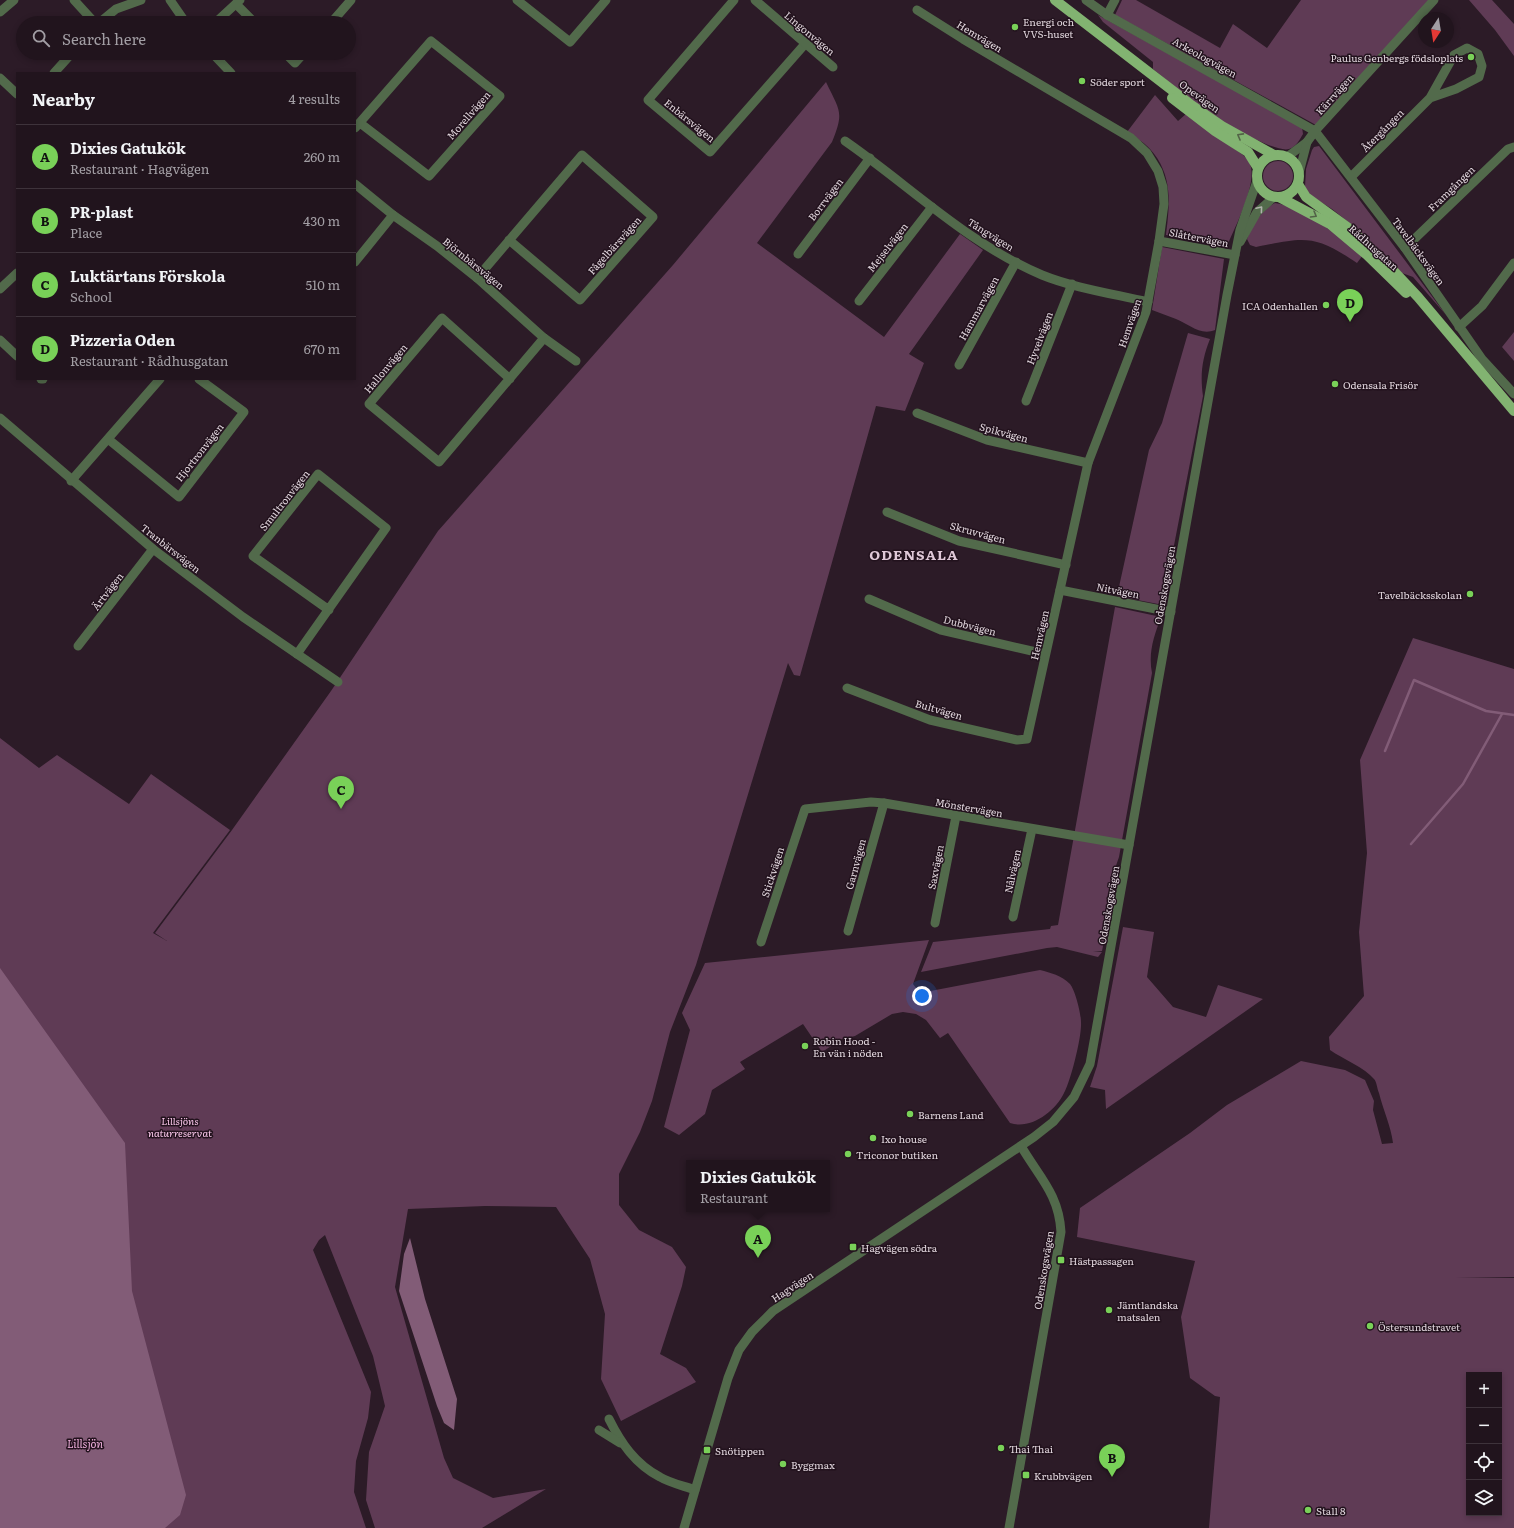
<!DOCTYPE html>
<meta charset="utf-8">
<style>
body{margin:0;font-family:Literata,serif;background:#291d26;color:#f1f3f6}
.controls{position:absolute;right:12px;bottom:12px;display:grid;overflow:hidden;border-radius:0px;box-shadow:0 2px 6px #0003}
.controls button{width:36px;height:36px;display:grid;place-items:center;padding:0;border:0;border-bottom:1px solid #3e333b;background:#21141d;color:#f1f3f6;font:20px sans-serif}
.compass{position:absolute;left:1418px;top:12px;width:36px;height:36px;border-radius:50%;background:#21141d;box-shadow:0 2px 6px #0003;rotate:192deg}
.you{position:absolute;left:922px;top:996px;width:14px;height:14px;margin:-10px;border:3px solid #fff;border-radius:50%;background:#1a73e8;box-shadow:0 0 0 6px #1a73e833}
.badge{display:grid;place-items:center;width:26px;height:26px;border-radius:50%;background:#79d158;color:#111;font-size:13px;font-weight:700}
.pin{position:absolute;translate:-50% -33px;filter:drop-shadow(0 1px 2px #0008)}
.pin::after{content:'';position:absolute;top:21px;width:14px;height:12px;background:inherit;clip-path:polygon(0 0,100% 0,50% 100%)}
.popup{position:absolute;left:686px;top:1160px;width:144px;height:52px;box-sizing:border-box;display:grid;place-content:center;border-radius:0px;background:#21141d;filter:drop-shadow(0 1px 3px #0005);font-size:13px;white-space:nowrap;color:#a29ea4}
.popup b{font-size:15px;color:#f1f3f6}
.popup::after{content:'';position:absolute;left:50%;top:100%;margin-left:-8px;border:8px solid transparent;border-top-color:#21141d}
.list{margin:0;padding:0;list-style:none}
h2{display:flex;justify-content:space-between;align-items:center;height:52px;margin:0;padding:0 16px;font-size:17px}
h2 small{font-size:13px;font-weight:400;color:#a29ea4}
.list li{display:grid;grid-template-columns:26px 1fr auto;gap:12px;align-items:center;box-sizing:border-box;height:64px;padding:0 16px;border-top:1px solid #3e333b}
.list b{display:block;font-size:15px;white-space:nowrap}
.list p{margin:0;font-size:13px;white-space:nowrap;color:#a29ea4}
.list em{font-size:13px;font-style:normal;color:#a29ea4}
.icon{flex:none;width:22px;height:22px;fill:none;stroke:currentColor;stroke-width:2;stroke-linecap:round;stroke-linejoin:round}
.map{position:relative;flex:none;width:1514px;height:1528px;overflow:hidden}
.search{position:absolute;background:#21141d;box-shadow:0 2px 6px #0003;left:16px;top:16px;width:340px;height:44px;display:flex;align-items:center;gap:10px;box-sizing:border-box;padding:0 14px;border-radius:22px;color:#a29ea4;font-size:15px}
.panel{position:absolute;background:#21141d;box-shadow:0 2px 6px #0003;left:16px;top:72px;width:340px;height:308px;border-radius:0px}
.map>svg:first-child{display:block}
.green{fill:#5f3b55;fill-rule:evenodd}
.water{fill:#825c77}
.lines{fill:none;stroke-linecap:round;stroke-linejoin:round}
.stream{stroke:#825c77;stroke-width:2.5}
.minor{stroke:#526a4b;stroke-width:9}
.major{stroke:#82b371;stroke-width:10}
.oneway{stroke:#526247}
.oneway2{stroke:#b0b1ab}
.poi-dot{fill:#79d158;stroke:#22121d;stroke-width:1.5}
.labels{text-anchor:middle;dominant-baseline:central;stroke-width:3;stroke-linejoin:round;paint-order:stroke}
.poi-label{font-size:10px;fill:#e2d7de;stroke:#22121d;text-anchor:start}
.street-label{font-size:10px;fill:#e2d7de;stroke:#22121d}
.park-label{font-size:10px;font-style:italic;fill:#fdc9ed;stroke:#22121d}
.water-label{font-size:11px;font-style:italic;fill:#f1b1de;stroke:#22121d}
.district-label{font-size:14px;font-weight:bold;letter-spacing:1px;fill:#dfc8d7;stroke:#22121d}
</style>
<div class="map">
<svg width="1514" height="1528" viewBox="0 0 1514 1528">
<rect width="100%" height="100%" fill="#2c1b27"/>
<g class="green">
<polygon points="1122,0 1136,0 1220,48 1233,24 1267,48 1301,0 1429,0 1316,125 1115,15"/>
<polygon points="1469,0 1492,0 1514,24 1514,56 1495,30"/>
<path d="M1098,15L1302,127L1303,134C1300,139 1296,147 1289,149C1274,154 1210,115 1196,104C1181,93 1167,80 1153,69V62L1103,22Z"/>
<path d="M826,82C839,110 845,111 832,142L757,243L884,337L960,234L983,250L909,354L924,363L905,411L876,406L800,676L794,675L788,663L696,965L670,1032L652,1101L640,1132L619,1174V1205L639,1230L672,1247L686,1267L682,1286L660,1354L686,1368L696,1382L621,1421L601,1379L605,1314L590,1259L556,1207L485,1206L408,1209L395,1287L444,1458L453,1478L493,1498L546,1489L482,1528H375L366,1500L369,1452L385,1406L373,1356L325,1235L319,1240L313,1250L371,1392L368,1418L356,1461L354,1492L366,1528H0V738L39,768L57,755L129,804L151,774L230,830L153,933L167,941L155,933L232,830L331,691L438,531L673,265Z"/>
<path d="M1155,95L1178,121L1186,114L1243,155C1245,157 1249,160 1250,164C1258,183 1235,227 1227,246L1166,235C1170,204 1173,174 1150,149C1144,142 1134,137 1127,132Z"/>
<polygon points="1319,146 1446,315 1413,277 1402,273 1356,228 1332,209 1310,195 1305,187 1306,169 1312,150 1314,147"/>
<circle cx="1278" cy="176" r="15"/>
<path d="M1275,203C1303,207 1340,237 1363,255L1357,263C1314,234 1305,237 1256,247L1250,245L1247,239C1253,224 1260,211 1275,203Z"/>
<path d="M1162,247L1224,259L1215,330C1200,336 1189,324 1176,319C1168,316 1160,313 1152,310Z"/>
<polygon points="1514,332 1514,361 1502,347"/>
<path d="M1188,333L1210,339C1202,359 1200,375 1203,396L1163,602L1158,604L1117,596L1149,450L1162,423Z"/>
<path d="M1115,607L1161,617C1154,636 1148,653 1152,673L1119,857L1110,883L1108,900L1110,912L1102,951H1093L1102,952L1098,957L1057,947L1047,948L921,972L933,942L1050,929L1051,926L1058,925Z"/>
<path d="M1413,638L1514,669V1277H1456L1514,1278V1528H1209L1220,1397L1215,1396L1190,1378L1181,1317L1195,1261L1077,1237L1080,1208L1190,1133L1227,1105L1301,1061L1345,1070L1365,1080L1374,1101L1373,1110L1382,1144L1393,1143C1391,1126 1383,1110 1379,1093C1377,1089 1377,1082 1374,1079C1365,1068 1343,1059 1330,1050L1329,1037L1364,996L1359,932L1367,853L1360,760ZM1469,1375H1499V1513H1469Z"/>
<polygon points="1123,927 1154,932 1147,977 1173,1007 1206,1017 1218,985 1263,999 1106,1109 1105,1090 1090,1087 1097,1066"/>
<path d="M929,940L913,984L920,993L1040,970C1051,973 1061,975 1070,984C1075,990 1081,1013 1081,1022C1082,1036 1071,1080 1064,1093C1055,1112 1030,1130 1010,1123L948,1033L940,1038L926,1020L916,1014L903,1012L892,1014L855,1036L842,1039L822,1052L803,1024L740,1062L745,1069L712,1090L705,1114L679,1135L664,1127L690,1030L682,1013L705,963Z"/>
</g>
<g class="water">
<polygon points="0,968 125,1143 132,1291 186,1495 180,1515 165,1528 0,1528"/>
<polygon points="410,1238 425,1299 457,1399 454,1430 444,1423 437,1406 399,1291 404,1254"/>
</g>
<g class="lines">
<g class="stream">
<polyline points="1385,751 1414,680 1486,711 1514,715"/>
<polyline points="1411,844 1463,784 1502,714"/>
</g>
<g class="minor">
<polyline points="74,0 95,23"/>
<polyline points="170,0 186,23"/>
<polyline points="517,0 570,42 606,0"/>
<polyline points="734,0 648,100 710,152 805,44"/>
<polyline points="755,0 833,67"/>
<polyline points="1086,0 1107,15 1315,131 1405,248 1482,359 1514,394"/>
<polyline points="236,4 255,23"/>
<polyline points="0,12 14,0"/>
<polyline points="1107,15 1115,0"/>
<polyline points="99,23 116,9 141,0"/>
<polyline points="215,23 240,0"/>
<polyline points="331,23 351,0"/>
<polyline points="212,53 231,73"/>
<polyline points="285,53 295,63 304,53"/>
<polyline points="54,73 72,53"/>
<polyline points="0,78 17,94"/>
<polyline points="355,128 431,41 500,96 429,176 360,123"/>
<path d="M845,141C910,186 968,244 1042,275C1074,288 1114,294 1148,302"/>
<polyline points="1287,157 1307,142 1315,131 1434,0"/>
<polyline points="1299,173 1307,142"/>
<polyline points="1351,177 1430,98 1456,89 1479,77 1482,66 1478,54 1467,48 1454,55 1430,98"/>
<polyline points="355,184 393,215 437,246 477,278 544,338 576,361"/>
<polyline points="1159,241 1235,255"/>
<polyline points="1240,242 1257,212 1274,197"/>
<polyline points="1405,248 1508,149 1514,147"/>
<polyline points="798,254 870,158"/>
<polyline points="355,262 393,215"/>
<polyline points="477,278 582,155 653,217 580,300 509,240"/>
<polyline points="0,289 17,273"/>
<polyline points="859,301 932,207"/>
<polyline points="1459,327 1482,306 1514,263"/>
<polyline points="0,340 17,356"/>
<polyline points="959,365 1016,262"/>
<polyline points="41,379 43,379"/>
<polyline points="510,379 442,318 369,404 439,462 544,338"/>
<polyline points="1026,401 1072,284"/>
<polyline points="917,413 987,440 1088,463"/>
<polyline points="0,418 153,549 243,617 338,682"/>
<polyline points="108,439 179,497 244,412 199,379"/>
<polyline points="71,481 160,379"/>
<polyline points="887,512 959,541 1066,565"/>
<polyline points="1060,590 1171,612"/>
<polyline points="869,599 941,630 1045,654"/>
<polyline points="78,646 153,549"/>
<polyline points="297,654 386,528 318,474 253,556 329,610"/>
<polyline points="847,688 930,720 1017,740 1027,739 1088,463 1146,312 1159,241 1164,204 1163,187 1158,171 1147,153 1131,138 963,39 917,10"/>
<polyline points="1013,917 1032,829"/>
<polyline points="935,923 956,816"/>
<polyline points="848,931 884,803"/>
<polyline points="761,942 805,809 871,802 884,803 1129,845"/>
<path d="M609,1419C621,1443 635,1464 660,1477C670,1483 684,1486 695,1490"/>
<polyline points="599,1430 620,1443"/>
<polyline points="684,1528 728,1378 739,1350 752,1332 773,1311 1034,1137 1053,1122 1074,1097 1090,1064 1227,295 1240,230 1257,181"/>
<path d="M1009,1528L1061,1232C1059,1194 1039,1177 1021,1146"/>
</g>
<g class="major">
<polyline points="1055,0 1190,104 1222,126 1274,155"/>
<polyline points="1172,98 1215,131 1248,152 1258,168"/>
<circle cx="1278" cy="176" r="21"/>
<polyline points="1298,184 1306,197 1350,229 1388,265 1418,297 1514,411"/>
<polyline points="1279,197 1330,224 1367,255 1406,293"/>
</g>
</g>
<defs><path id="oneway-chevron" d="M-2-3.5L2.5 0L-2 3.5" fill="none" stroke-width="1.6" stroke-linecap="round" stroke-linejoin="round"/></defs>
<g class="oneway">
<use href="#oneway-chevron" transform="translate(1240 136) rotate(-151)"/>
<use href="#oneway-chevron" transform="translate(1314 215) rotate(30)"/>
</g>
<use class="oneway2" href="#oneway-chevron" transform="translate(1260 209) rotate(-50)"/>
<g class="poi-dot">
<circle cx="1015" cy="27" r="4"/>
<circle cx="1471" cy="57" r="4"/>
<circle cx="1082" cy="81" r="4"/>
<circle cx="1326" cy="305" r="4"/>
<circle cx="1335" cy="384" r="4"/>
<circle cx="1470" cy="594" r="4"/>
<circle cx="805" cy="1046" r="4"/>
<circle cx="910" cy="1114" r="4"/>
<circle cx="873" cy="1138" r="4"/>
<circle cx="848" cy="1154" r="4"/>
<rect x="849" y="1243" width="8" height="8" rx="2"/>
<rect x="1057" y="1256" width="8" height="8" rx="2"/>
<circle cx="1109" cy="1310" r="4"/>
<circle cx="1370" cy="1326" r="4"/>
<circle cx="1001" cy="1448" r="4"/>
<rect x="703" y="1446" width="8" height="8" rx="2"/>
<circle cx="783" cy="1464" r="4"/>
<rect x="1022" y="1471" width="8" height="8" rx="2"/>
<circle cx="1308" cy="1510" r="4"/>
</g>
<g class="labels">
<g class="poi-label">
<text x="1023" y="21">Energi och<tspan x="1023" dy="12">VVS-huset</tspan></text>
<text x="1463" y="57" text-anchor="end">Paulus Genbergs födsloplats</text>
<text x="1090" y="81">Söder sport</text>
<text x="1318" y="305" text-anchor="end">ICA Odenhallen</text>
<text x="1343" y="384">Odensala Frisör</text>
<text x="1462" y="594" text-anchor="end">Tavelbäcksskolan</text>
<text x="813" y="1040">Robin Hood -<tspan x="813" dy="12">En vän i nöden</tspan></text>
<text x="918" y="1114">Barnens Land</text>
<text x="881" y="1138">Ixo house</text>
<text x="856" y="1154">Triconor butiken</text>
<text x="861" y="1247">Hagvägen södra</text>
<text x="1069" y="1260">Hästpassagen</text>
<text x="1117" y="1304">Jämtlandska<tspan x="1117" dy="12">matsalen</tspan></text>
<text x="1378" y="1326">Östersundstravet</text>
<text x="1009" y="1448">Thai Thai</text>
<text x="715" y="1450">Snötippen</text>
<text x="791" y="1464">Byggmax</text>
<text x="1034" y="1475">Krubbvägen</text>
<text x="1316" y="1510">Stall 8</text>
</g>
<g class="street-label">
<text transform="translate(810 33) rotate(40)">Lingonvägen</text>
<text transform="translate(980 36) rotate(31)">Hemvägen</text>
<text transform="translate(1205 57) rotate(29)">Arkeologvägen</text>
<text transform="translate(1334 94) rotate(-48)">Kärrvägen</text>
<text transform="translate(1200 96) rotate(36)">Opevägen</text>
<text transform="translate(468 115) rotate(-49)">Morellvägen</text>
<text transform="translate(690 120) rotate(39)">Enbärsvägen</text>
<text transform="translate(1382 130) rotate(-45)">Återgången</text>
<text transform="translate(1451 188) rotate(-44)">Framgången</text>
<text transform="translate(825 199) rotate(-53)">Borrvägen</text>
<text transform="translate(991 234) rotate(32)">Tångvägen</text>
<text transform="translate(1199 237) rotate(11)">Slåttervägen</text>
<text transform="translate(614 245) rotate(-48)">Fågelbärsvägen</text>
<text transform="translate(887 247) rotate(-52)">Mejselvägen</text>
<text transform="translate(1374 247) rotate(42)">Rådhusgatan</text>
<text transform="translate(1419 251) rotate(54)">Tavelbäcksvägen</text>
<text transform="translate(474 263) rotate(39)">Björnbärsvägen</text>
<text transform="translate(978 308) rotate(-61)">Hammarvägen</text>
<text transform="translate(1129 323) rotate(-71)">Hemvägen</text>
<text transform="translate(1039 338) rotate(-69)">Hyvelvägen</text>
<text transform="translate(385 368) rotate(-50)">Hallonvägen</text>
<text transform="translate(1004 432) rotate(15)">Spikvägen</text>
<text transform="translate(199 452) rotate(-52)">Hjortronvägen</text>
<text transform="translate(284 500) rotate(-52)">Smultronvägen</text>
<text transform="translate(978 532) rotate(15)">Skruvvägen</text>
<text transform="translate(171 548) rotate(38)">Tranbärsvägen</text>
<text transform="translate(1164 585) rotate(-80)">Odenskogsvägen</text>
<text transform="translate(1118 590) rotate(11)">Nitvägen</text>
<text transform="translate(107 591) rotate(-53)">Ärtvägen</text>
<text transform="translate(970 625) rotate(14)">Dubbvägen</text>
<text transform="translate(1039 635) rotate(-77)">Hemvägen</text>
<text transform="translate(939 709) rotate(16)">Bultvägen</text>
<text transform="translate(969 807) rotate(10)">Mönstervägen</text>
<text transform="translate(855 864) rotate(-75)">Garnvägen</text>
<text transform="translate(935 867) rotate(-79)">Saxvägen</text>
<text transform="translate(1012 871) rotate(-78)">Nålvägen</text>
<text transform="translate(772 872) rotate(-72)">Stickvägen</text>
<text transform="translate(1108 905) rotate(-80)">Odenskogsvägen</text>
<text transform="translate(1043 1270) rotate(-81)">Odenskogsvägen</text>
<text transform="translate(792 1286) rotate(-33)">Hagvägen</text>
</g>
<g class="park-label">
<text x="180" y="1120">Lillsjöns<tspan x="180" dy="12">naturreservat</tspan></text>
</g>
<g class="water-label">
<text x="85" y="1443">Lillsjön</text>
</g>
<g class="district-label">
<text x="914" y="554">ODENSALA</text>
</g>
</g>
</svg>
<div class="controls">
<button>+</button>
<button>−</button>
<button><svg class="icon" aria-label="locate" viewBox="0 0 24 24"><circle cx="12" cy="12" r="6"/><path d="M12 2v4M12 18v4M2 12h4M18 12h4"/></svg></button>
<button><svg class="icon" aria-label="layers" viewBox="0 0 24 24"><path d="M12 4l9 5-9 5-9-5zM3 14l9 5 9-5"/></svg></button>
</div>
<svg class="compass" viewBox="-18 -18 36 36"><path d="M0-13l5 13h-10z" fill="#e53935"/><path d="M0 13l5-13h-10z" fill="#a29ea4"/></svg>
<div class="you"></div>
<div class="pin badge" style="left:758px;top:1258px">A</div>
<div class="popup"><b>Dixies Gatukök</b>Restaurant</div>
<div class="pin badge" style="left:1112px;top:1477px">B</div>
<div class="pin badge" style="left:341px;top:809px">C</div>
<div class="pin badge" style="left:1350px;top:322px">D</div>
<div class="search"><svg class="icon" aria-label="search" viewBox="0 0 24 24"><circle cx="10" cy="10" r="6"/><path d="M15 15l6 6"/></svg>Search here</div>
<section class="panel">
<h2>Nearby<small>4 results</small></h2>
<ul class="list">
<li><span class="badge">A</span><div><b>Dixies Gatukök</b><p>Restaurant · Hagvägen</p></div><em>260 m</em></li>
<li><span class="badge">B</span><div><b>PR-plast</b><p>Place</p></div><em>430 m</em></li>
<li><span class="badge">C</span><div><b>Luktärtans Förskola</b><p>School</p></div><em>510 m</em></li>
<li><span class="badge">D</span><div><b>Pizzeria Oden</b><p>Restaurant · Rådhusgatan</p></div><em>670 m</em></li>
</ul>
</section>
</div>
